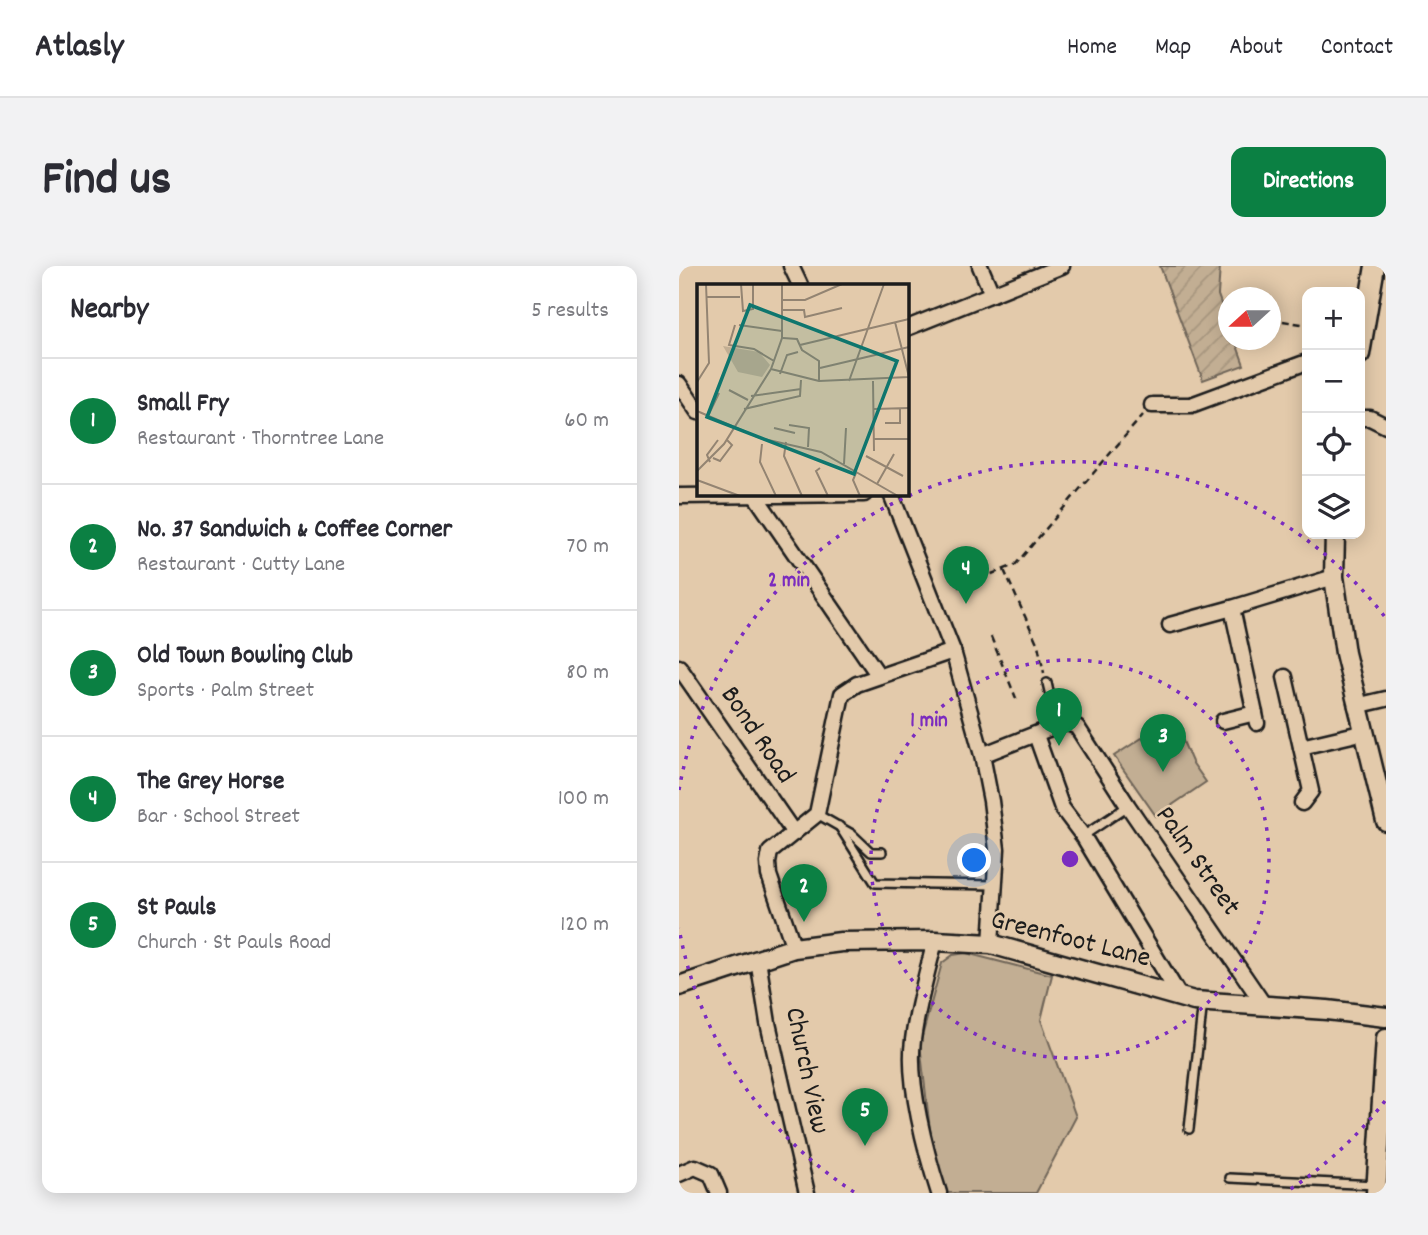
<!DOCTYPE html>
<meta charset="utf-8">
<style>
body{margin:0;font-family:Dekko,sans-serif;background:#f2f2f3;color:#2b2b33}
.controls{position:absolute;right:21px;top:21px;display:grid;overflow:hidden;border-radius:14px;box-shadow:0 4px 18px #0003}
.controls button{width:63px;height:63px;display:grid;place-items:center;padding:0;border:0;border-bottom:2px solid #e1e1e2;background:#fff;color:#2b2b33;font:35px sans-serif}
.compass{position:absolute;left:539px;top:21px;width:63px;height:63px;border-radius:50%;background:#fff;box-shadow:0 4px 18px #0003;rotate:249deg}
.you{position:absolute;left:296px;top:595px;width:24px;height:24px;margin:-18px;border:5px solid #fff;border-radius:50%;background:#1a73e8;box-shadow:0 0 0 10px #1a73e833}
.badge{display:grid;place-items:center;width:46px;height:46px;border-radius:50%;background:#0b8043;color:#fff;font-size:23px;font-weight:700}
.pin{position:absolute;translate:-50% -58px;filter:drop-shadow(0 2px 4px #0008)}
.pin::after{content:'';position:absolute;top:37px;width:24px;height:21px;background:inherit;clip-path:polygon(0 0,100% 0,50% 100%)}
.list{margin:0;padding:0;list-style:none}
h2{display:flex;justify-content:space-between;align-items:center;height:91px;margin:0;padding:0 28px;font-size:30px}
h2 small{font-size:23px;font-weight:400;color:#7c7c81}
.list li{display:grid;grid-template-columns:46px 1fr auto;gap:21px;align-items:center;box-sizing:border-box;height:126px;padding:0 28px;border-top:2px solid #e1e1e2}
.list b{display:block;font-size:26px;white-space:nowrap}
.list p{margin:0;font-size:23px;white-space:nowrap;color:#7c7c81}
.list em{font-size:23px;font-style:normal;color:#7c7c81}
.icon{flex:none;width:38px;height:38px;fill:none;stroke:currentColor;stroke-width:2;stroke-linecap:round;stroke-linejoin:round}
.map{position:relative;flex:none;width:707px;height:927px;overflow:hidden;border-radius:14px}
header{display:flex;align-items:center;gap:42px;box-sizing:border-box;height:98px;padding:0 35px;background:#fff;border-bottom:2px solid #e1e1e2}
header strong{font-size:33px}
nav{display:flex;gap:38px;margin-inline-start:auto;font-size:24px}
.intro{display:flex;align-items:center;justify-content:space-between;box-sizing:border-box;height:168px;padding:0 42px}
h1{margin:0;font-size:49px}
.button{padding:18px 32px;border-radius:14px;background:#0b8043;color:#fff;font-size:24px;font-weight:700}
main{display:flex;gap:42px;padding:0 42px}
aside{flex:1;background:#fff;border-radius:14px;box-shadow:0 4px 18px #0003}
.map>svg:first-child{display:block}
.grass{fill:#c2ae93;stroke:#6f6558;stroke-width:2}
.garden{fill:url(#garden-furrows);stroke:#6f6558;stroke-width:2}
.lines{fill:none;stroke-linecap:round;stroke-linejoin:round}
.service-casing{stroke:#1c1c1c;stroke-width:12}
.minor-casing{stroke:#1c1c1c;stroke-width:19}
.tertiary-casing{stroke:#1c1c1c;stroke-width:23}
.path{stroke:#1c1c1c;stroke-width:2.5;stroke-dasharray:7 5;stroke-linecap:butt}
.service{stroke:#e3caab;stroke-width:7}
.minor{stroke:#e3caab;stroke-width:14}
.tertiary{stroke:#e3caab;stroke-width:18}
.ring{fill:none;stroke:#7b2cbf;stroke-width:3.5;stroke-dasharray:3.5 7}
.labels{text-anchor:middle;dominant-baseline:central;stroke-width:5;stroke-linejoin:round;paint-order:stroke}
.street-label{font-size:28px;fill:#1c1c1c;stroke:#e3caab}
.inset-road{fill:none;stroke:#938472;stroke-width:2}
.view{fill:#0f766e;fill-opacity:0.15;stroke:#0f766e;stroke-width:3.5}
.inset-edge{fill:none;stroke:#1c1c1c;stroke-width:3.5}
.centre{fill:#7b2cbf;stroke:#e3caab;stroke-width:3.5}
.ring-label{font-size:21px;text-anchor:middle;font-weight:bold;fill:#7b2cbf;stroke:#e3caab;stroke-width:5;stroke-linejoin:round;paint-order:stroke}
</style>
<header>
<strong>Atlasly</strong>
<nav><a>Home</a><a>Map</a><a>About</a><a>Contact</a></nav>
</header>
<div class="intro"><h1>Find us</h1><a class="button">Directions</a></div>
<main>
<aside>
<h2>Nearby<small>5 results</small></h2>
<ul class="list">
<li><span class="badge">1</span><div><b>Small Fry</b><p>Restaurant · Thorntree Lane</p></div><em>60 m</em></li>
<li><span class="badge">2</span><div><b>No. 37 Sandwich &amp; Coffee Corner</b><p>Restaurant · Cutty Lane</p></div><em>70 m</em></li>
<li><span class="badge">3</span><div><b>Old Town Bowling Club</b><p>Sports · Palm Street</p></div><em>80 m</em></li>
<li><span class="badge">4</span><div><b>The Grey Horse</b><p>Bar · School Street</p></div><em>100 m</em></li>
<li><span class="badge">5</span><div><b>St Pauls</b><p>Church · St Pauls Road</p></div><em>120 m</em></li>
</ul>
</aside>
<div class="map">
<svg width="707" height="927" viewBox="0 0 707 927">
<defs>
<pattern id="garden-furrows" width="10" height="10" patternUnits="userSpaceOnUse" patternTransform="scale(1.75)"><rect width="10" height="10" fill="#c2ae93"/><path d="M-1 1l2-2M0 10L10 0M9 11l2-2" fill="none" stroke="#a6957e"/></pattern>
</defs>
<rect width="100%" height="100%" fill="#e3caab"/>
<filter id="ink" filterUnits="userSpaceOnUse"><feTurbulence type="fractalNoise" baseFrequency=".0143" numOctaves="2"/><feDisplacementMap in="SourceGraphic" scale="14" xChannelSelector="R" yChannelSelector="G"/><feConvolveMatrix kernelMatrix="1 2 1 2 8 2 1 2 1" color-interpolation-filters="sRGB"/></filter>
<g filter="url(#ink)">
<g class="grass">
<polygon points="494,452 513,496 527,516 477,550 435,490"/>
<polygon points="287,687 373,709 362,754 397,851 357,927 267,927 253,881 241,778 263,697 274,689"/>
</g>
<polygon class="garden" points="481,0 541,0 539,29 549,57 550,74 556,74 565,99 524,114"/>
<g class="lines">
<g class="service-casing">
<g id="service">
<polyline points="368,417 378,460"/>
<polyline points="138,548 173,568 192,586 203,586"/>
<polyline points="160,560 196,617 316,619"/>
<polyline points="404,570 449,540"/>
<polyline points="510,863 524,735"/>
<polyline points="551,912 697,919"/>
</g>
</g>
<g class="minor-casing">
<g id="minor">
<polyline points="112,0 121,19"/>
<polyline points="301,0 313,28"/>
<polyline points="228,62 383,0"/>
<polyline points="0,118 19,146"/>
<polyline points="473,139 512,139 628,96"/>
<polyline points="681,152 691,152 707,160"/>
<polyline points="75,228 200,410"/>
<polyline points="212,228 274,385 303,489 312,535 318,583 312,678"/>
<polyline points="0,230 185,228"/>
<polyline points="491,359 553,342"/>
<polyline points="0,401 115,567"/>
<polyline points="606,411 632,525 623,537"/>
<polyline points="677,440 707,433"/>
<polyline points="544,455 576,447"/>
<polyline points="578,457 553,342 655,311"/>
<polyline points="357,469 383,542 404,570 501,731"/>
<polyline points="622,481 686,466"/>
<polyline points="303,489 387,456 398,461 449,540 585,739"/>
<path d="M256,675C248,707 238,741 234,774C228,816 247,887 260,927"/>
<polyline points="115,682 90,609 89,597 91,586 138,548 163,428 178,418 274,385"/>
<polyline points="79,694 89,757 128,927"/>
<polyline points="0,908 16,901 32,908 40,927"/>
</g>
</g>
<g class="tertiary-casing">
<g id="tertiary">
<polyline points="681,88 696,0"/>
<polyline points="656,268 655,311 666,387 707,555"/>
<polyline points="0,720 115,682 162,676 256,675 312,678 515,735 648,744 707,751"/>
<polyline points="697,927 707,772"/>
</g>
</g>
<g class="path">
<polyline points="592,53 628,59"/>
<polyline points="325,304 359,379 365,407"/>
<polyline points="279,321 336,299 464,149"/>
<polyline points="312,371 339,437"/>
</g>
<use href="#service" class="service"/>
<use href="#minor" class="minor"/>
<use href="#tertiary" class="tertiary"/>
</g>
</g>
<g class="ring">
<circle cx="391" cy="593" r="199"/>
<path d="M706 835A397 397 0 0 1 607 926M175 926A397 397 0 0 1 0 662M0 524A397 397 0 0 1 706 351"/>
</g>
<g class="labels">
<g class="street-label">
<text transform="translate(77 470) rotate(56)">Bond Road</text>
<text transform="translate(517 596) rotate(55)">Palm Street</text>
<text transform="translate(391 675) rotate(14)">Greenfoot Lane</text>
<text transform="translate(126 805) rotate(78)">Church View</text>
</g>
</g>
<g transform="translate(18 18)">
<rect width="212" height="212" fill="#e3caab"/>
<path d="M26,62L62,68L73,81L65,93L41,88Z" fill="#c2ae93"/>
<path class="inset-road" d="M44,0L46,27L56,25V0M9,13H43M86,16H108L145,0M86,26H107L108,33L145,24M198,38L212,93M38,41L32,61L57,65L77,77M42,41L85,47M86,54L100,55L105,66L122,77V97M103,61L212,35M123,84L212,63M74,85L122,97L212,93M83,90L90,71L101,68M152,97L187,0M176,97L177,167M0,98L12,79L9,0M32,106L51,116M54,112L104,105M47,125L103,112L104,96M177,125L212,124M0,127L63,154L124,168L201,212M11,132L22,109M188,139H203V125M92,141L112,144L111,163M77,144L98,149M177,155H212M89,158L87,172L105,212M65,160L63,178L79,212M169,172L206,192M16,174L23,177L35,161L30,156M13,178L10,171L21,156M147,180L149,144M123,184L119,187L131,212M0,187L27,160L74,85L85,54V0M159,189L156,196L163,212M0,196L43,212M180,200L197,170"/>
<path class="view" d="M53,21L200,77L157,190L10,133Z"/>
<rect width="212" height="212" class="inset-edge"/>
</g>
<circle cx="391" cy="593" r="10" class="centre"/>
<g class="ring-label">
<text x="110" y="320">2 min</text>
<text x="250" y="460">1 min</text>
</g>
</svg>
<div class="controls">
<button>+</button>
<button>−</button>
<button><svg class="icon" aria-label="locate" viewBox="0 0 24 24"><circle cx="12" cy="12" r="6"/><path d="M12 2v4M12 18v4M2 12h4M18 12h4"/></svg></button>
<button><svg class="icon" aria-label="layers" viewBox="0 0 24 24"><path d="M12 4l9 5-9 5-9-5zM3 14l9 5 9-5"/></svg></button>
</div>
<svg class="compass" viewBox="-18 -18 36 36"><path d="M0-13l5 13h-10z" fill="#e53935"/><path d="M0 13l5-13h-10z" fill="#7c7c81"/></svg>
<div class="you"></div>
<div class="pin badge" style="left:380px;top:480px">1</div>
<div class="pin badge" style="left:125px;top:656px">2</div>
<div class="pin badge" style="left:484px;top:506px">3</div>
<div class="pin badge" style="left:287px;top:338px">4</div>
<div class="pin badge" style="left:186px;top:880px">5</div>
</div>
</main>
